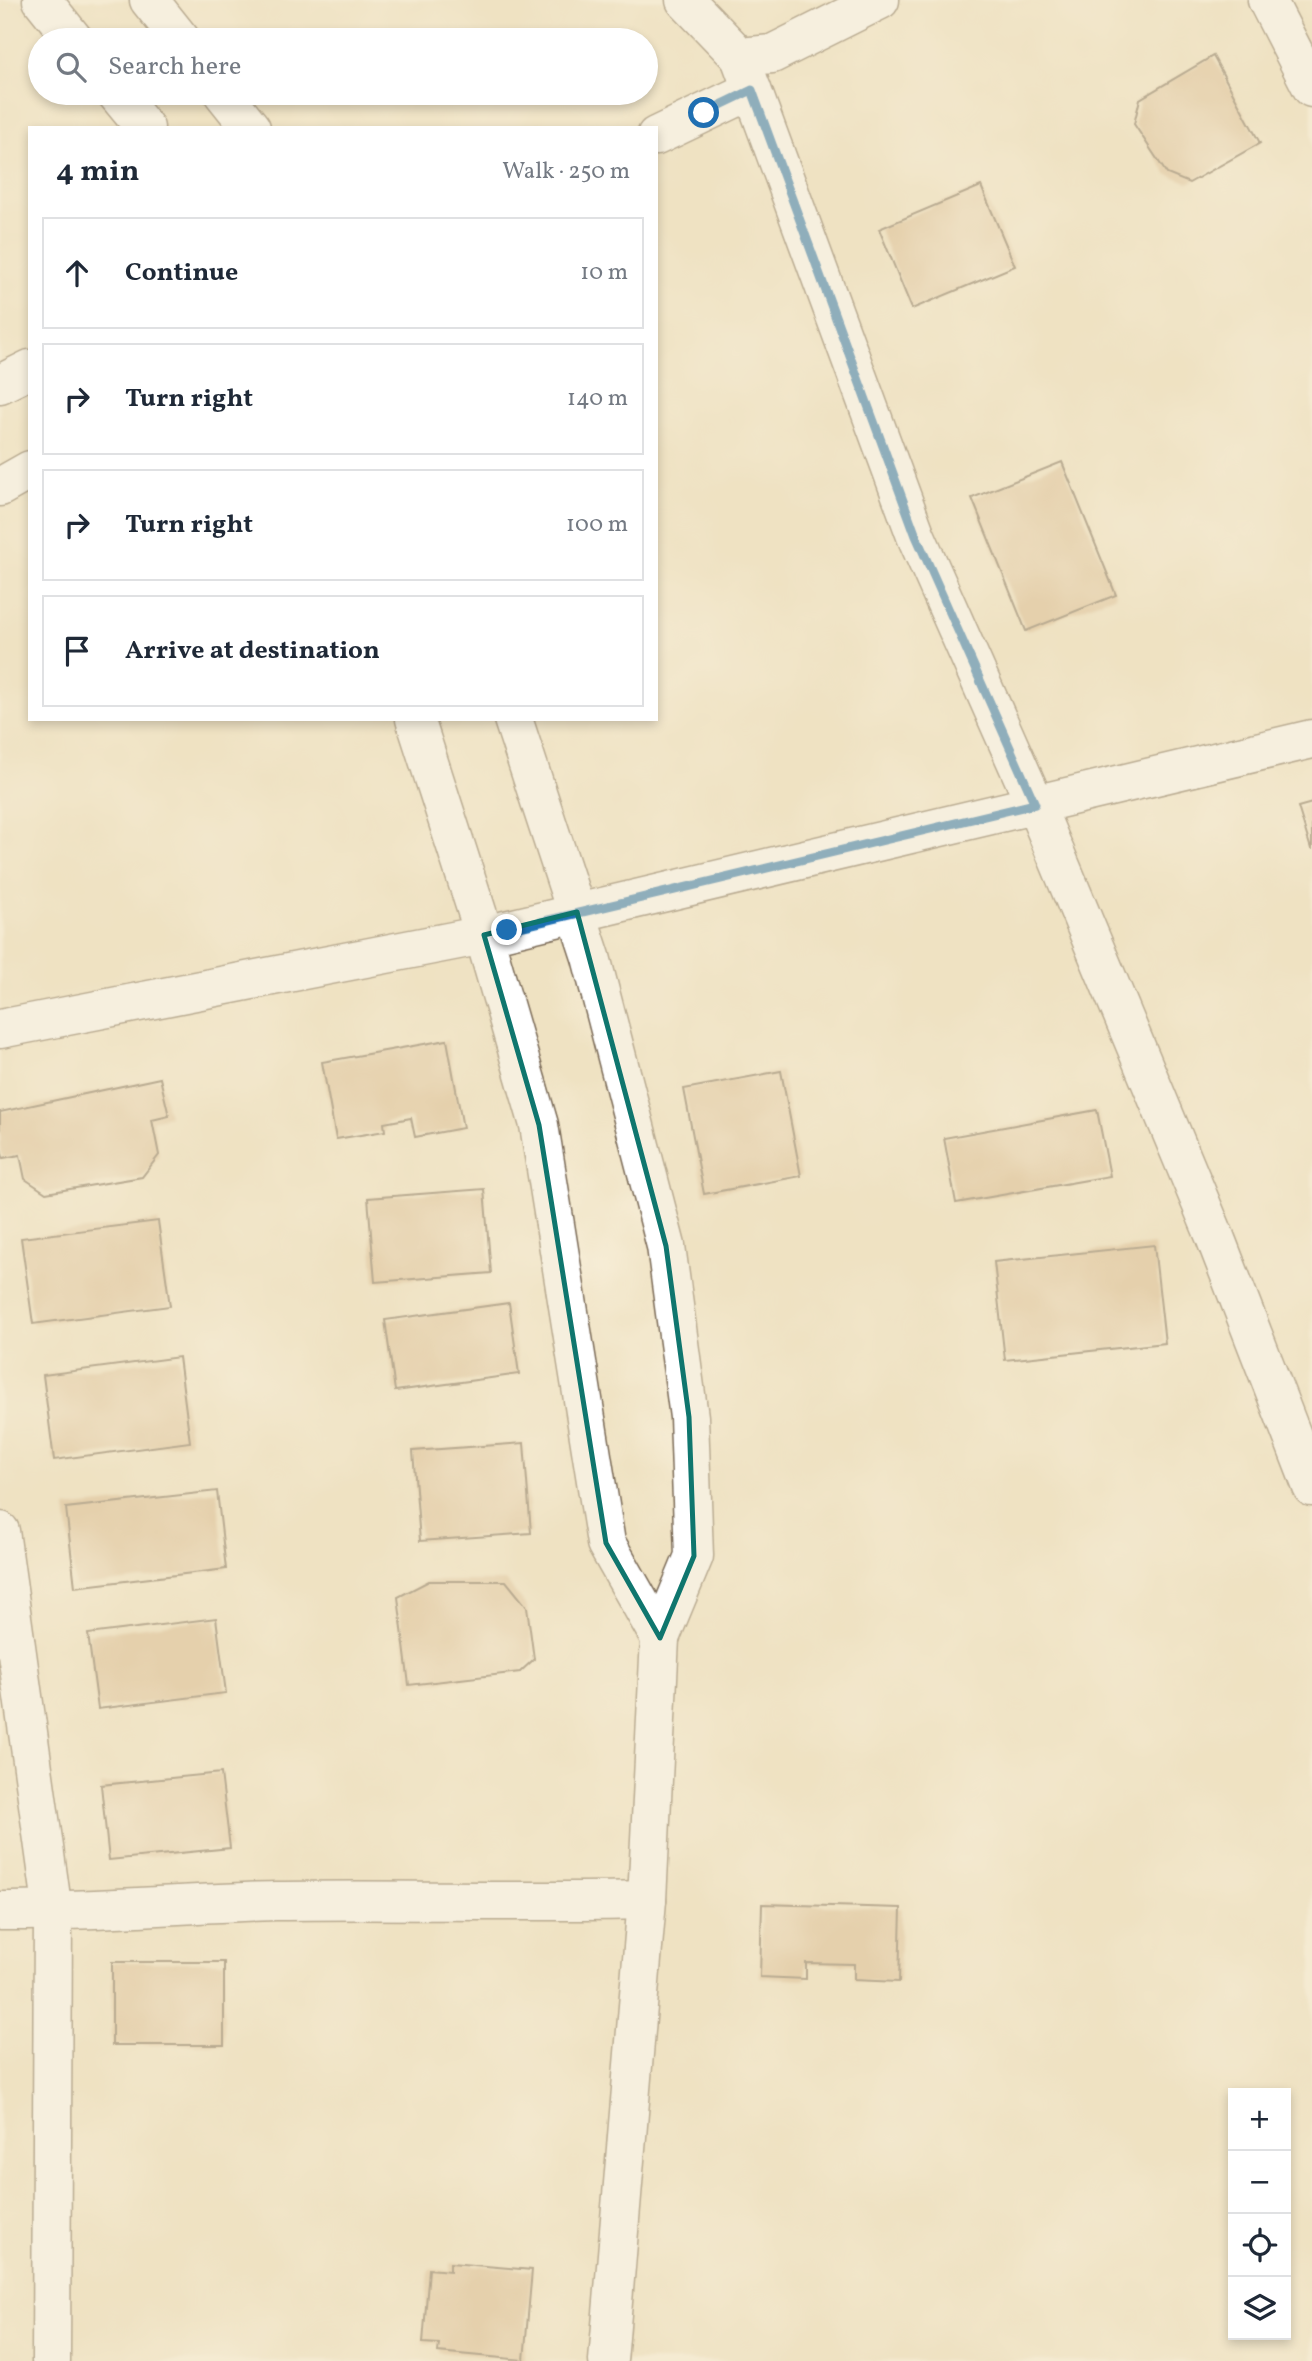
<!DOCTYPE html>
<meta charset="utf-8">
<style>
body{margin:0;font-family:Vollkorn,serif;background:#f2f2f3;color:#1f2937}
.controls{position:absolute;right:21px;bottom:21px;display:grid;overflow:hidden;border-radius:0px;box-shadow:0 4px 10px #0003}
.controls button{width:63px;height:63px;display:grid;place-items:center;padding:0;border:0;border-bottom:2px solid #e0e1e3;background:#fff;color:#1f2937;font:35px sans-serif}
.stop{position:absolute;width:21px;height:21px;margin:-16px;border:5px solid #1f6fb2;border-radius:50%;background:#fff}
.stop.end{background:#1f6fb2;border-color:#fff;box-shadow:0 2px 7px #0008}
.list{margin:0;padding:0;list-style:none}
h2{display:flex;justify-content:space-between;align-items:center;height:91px;margin:0;padding:0 28px;font-size:30px}
h2 small{font-size:23px;font-weight:400;color:#747a83}
.list li{display:grid;grid-template-columns:46px 1fr auto;gap:21px;align-items:center;box-sizing:border-box;height:112px;margin:0 14px 14px;padding:0 14px;border:2px solid #e0e1e3;border-radius:0px}
.list b{display:block;font-size:26px;white-space:nowrap}
.list em{font-size:23px;font-style:normal;color:#747a83}
.icon{flex:none;width:38px;height:38px;fill:none;stroke:currentColor;stroke-width:2;stroke-linecap:round;stroke-linejoin:round}
.map{position:relative;flex:none;width:1312px;height:2361px;overflow:hidden}
.search{position:absolute;background:#fff;box-shadow:0 4px 10px #0003;left:28px;top:28px;width:630px;height:77px;display:flex;align-items:center;gap:18px;box-sizing:border-box;padding:0 24px;border-radius:38px;color:#747a83;font-size:26px}
.panel{position:absolute;background:#fff;box-shadow:0 4px 10px #0003;left:28px;top:126px;width:630px;height:595px;border-radius:0px}
.map>svg:first-child{display:block}
.building{fill:#d9ba90}
.lines{fill:none;stroke-linecap:round;stroke-linejoin:round}
.minor-casing{stroke:#7a6a57;stroke-width:41}
.minor{stroke:#fff;stroke-width:38}
.route{stroke:#1f6fb2;stroke-width:9}
.marked{fill:none;stroke:#0f766e;stroke-width:5;stroke-linejoin:round}
</style>
<div class="map">
<svg width="1312" height="2361" viewBox="0 0 1312 2361">
<rect width="100%" height="100%" fill="#fcf5e5"/>
<filter id="ink" filterUnits="userSpaceOnUse"><feTurbulence type="fractalNoise" baseFrequency=".0143" numOctaves="2"/><feDisplacementMap in="SourceGraphic" scale="14" xChannelSelector="R" yChannelSelector="G"/><feConvolveMatrix kernelMatrix="1 2 1 2 8 2 1 2 1" color-interpolation-filters="sRGB"/></filter>
<filter id="wash" filterUnits="userSpaceOnUse"><feTurbulence type="fractalNoise" baseFrequency=".00686" numOctaves="4" result="noise"/><feDisplacementMap in="SourceGraphic" scale="28" xChannelSelector="R" yChannelSelector="G"/><feGaussianBlur stdDeviation="1.57" result="paint"/><feColorMatrix in="noise" values="0 0 0 0 0 0 0 0 0 0 0 0 0 0 0 0 0 1.4 0 .05"/><feComposite in="paint" operator="in"/></filter>
<g filter="url(#wash)">
<rect width="100%" height="100%" fill="#efe2c2"/>
<g id="blocks">
<g class="building">
<polygon points="1213,56 1260,143 1189,183 1167,174 1134,124 1140,99"/>
<polygon points="981,186 1015,266 912,309 879,229"/>
<polygon points="1062,462 1116,595 1026,631 972,498"/>
<polygon points="1312,803 1312,849 1311,849 1298,807"/>
<polygon points="447,1040 463,1128 415,1137 411,1118 384,1123 385,1131 336,1139 322,1062"/>
<polygon points="781,1071 801,1176 704,1194 684,1089"/>
<polygon points="160,1078 169,1116 152,1120 159,1155 142,1177 46,1193 25,1179 20,1155 3,1158 0,1144 0,1112"/>
<polygon points="1097,1110 1110,1176 956,1203 944,1138"/>
<polygon points="484,1189 491,1273 375,1282 368,1198"/>
<polygon points="158,1221 170,1306 33,1324 21,1238"/>
<polygon points="1154,1245 1165,1343 1005,1360 994,1262"/>
<polygon points="509,1303 519,1374 395,1391 385,1320"/>
<polygon points="179,1357 190,1442 54,1460 43,1375"/>
<polygon points="524,1443 531,1533 420,1541 413,1451"/>
<polygon points="217,1491 226,1569 75,1587 66,1508"/>
<polygon points="429,1581 506,1581 527,1607 534,1659 520,1672 409,1685 398,1597"/>
<polygon points="216,1618 226,1693 98,1709 88,1634"/>
<polygon points="221,1773 230,1848 109,1860 101,1785"/>
<polygon points="762,1904 901,1908 899,1982 854,1980 854,1964 806,1963 806,1979 760,1977"/>
<rect x="112" y="1962" width="112" height="83"/>
<polygon points="450,2263 532,2270 524,2360 438,2352 439,2344 423,2343 429,2269 450,2271"/>
</g>
</g>
</g>
<g filter="url(#ink)">
<use href="#blocks" fill-opacity="0" stroke="#7a6a57" stroke-width="2"/>
<g class="lines">
<g class="minor-casing">
<g id="minor">
<polyline points="42,0 74,40"/>
<polyline points="149,0 181,40"/>
<polyline points="685,0 740,57 772,54 880,0"/>
<polyline points="1267,0 1312,88"/>
<polyline points="740,57 916,536 1035,804 1215,1237 1312,1487"/>
<polyline points="116,93 145,128"/>
<polyline points="223,93 251,128"/>
<polyline points="656,136 752,90"/>
<polyline points="0,384 30,369"/>
<polyline points="0,487 30,470"/>
<polyline points="415,719 478,915 539,1125 606,1543 660,1638 694,1556 689,1417 666,1246 591,957 513,719"/>
<polyline points="0,1029 484,935 1312,739"/>
<polyline points="0,1531 53,1912 51,2361"/>
<path d="M0,1911C92,1912 184,1903 276,1901C399,1899 523,1903 647,1900"/>
<polyline points="608,2361 647,1900 660,1638"/>
</g>
</g>
<use href="#minor" class="minor"/>
</g>
</g>
<g class="lines" filter="url(#ink)">
<polyline class="route" points="507,930 1035,804 916,536 752,90 704,113"/>
</g>
<path d="M0 0H1312V2361H0ZM577,912L666,1246L689,1417L694,1556L660,1638L606,1543L539,1125L484,935Z" fill="#efe2c2" fill-opacity=".55" fill-rule="evenodd"/>
<path class="marked" d="M577,912L666,1246L689,1417L694,1556L660,1638L606,1543L539,1125L484,935Z"/>
</svg>
<div class="controls">
<button>+</button>
<button>−</button>
<button><svg class="icon" aria-label="locate" viewBox="0 0 24 24"><circle cx="12" cy="12" r="6"/><path d="M12 2v4M12 18v4M2 12h4M18 12h4"/></svg></button>
<button><svg class="icon" aria-label="layers" viewBox="0 0 24 24"><path d="M12 4l9 5-9 5-9-5zM3 14l9 5 9-5"/></svg></button>
</div>
<div class="stop" style="left:704px;top:113px"></div>
<div class="stop end" style="left:507px;top:930px"></div>
<div class="search"><svg class="icon" aria-label="search" viewBox="0 0 24 24"><circle cx="10" cy="10" r="6"/><path d="M15 15l6 6"/></svg>Search here</div>
<section class="panel">
<h2>4 min<small>Walk · 250 m</small></h2>
<ul class="list">
<li><svg class="icon" aria-label="ahead" viewBox="0 0 24 24"><path d="M12 20V5M6 11l6-6 6 6"/></svg><div><b>Continue</b></div><em>10 m</em></li>
<li><svg class="icon" aria-label="right" viewBox="0 0 24 24"><path d="M7 20v-9h11M14 6l5 5-5 5"/></svg><div><b>Turn right</b></div><em>140 m</em></li>
<li><svg class="icon" aria-label="right" viewBox="0 0 24 24"><path d="M7 20v-9h11M14 6l5 5-5 5"/></svg><div><b>Turn right</b></div><em>100 m</em></li>
<li><svg class="icon" aria-label="arrive" viewBox="0 0 24 24"><path d="M6 21V4h12l-3 4 3 4H6"/></svg><div><b>Arrive at destination</b></div></li>
</ul>
</section>
</div>
